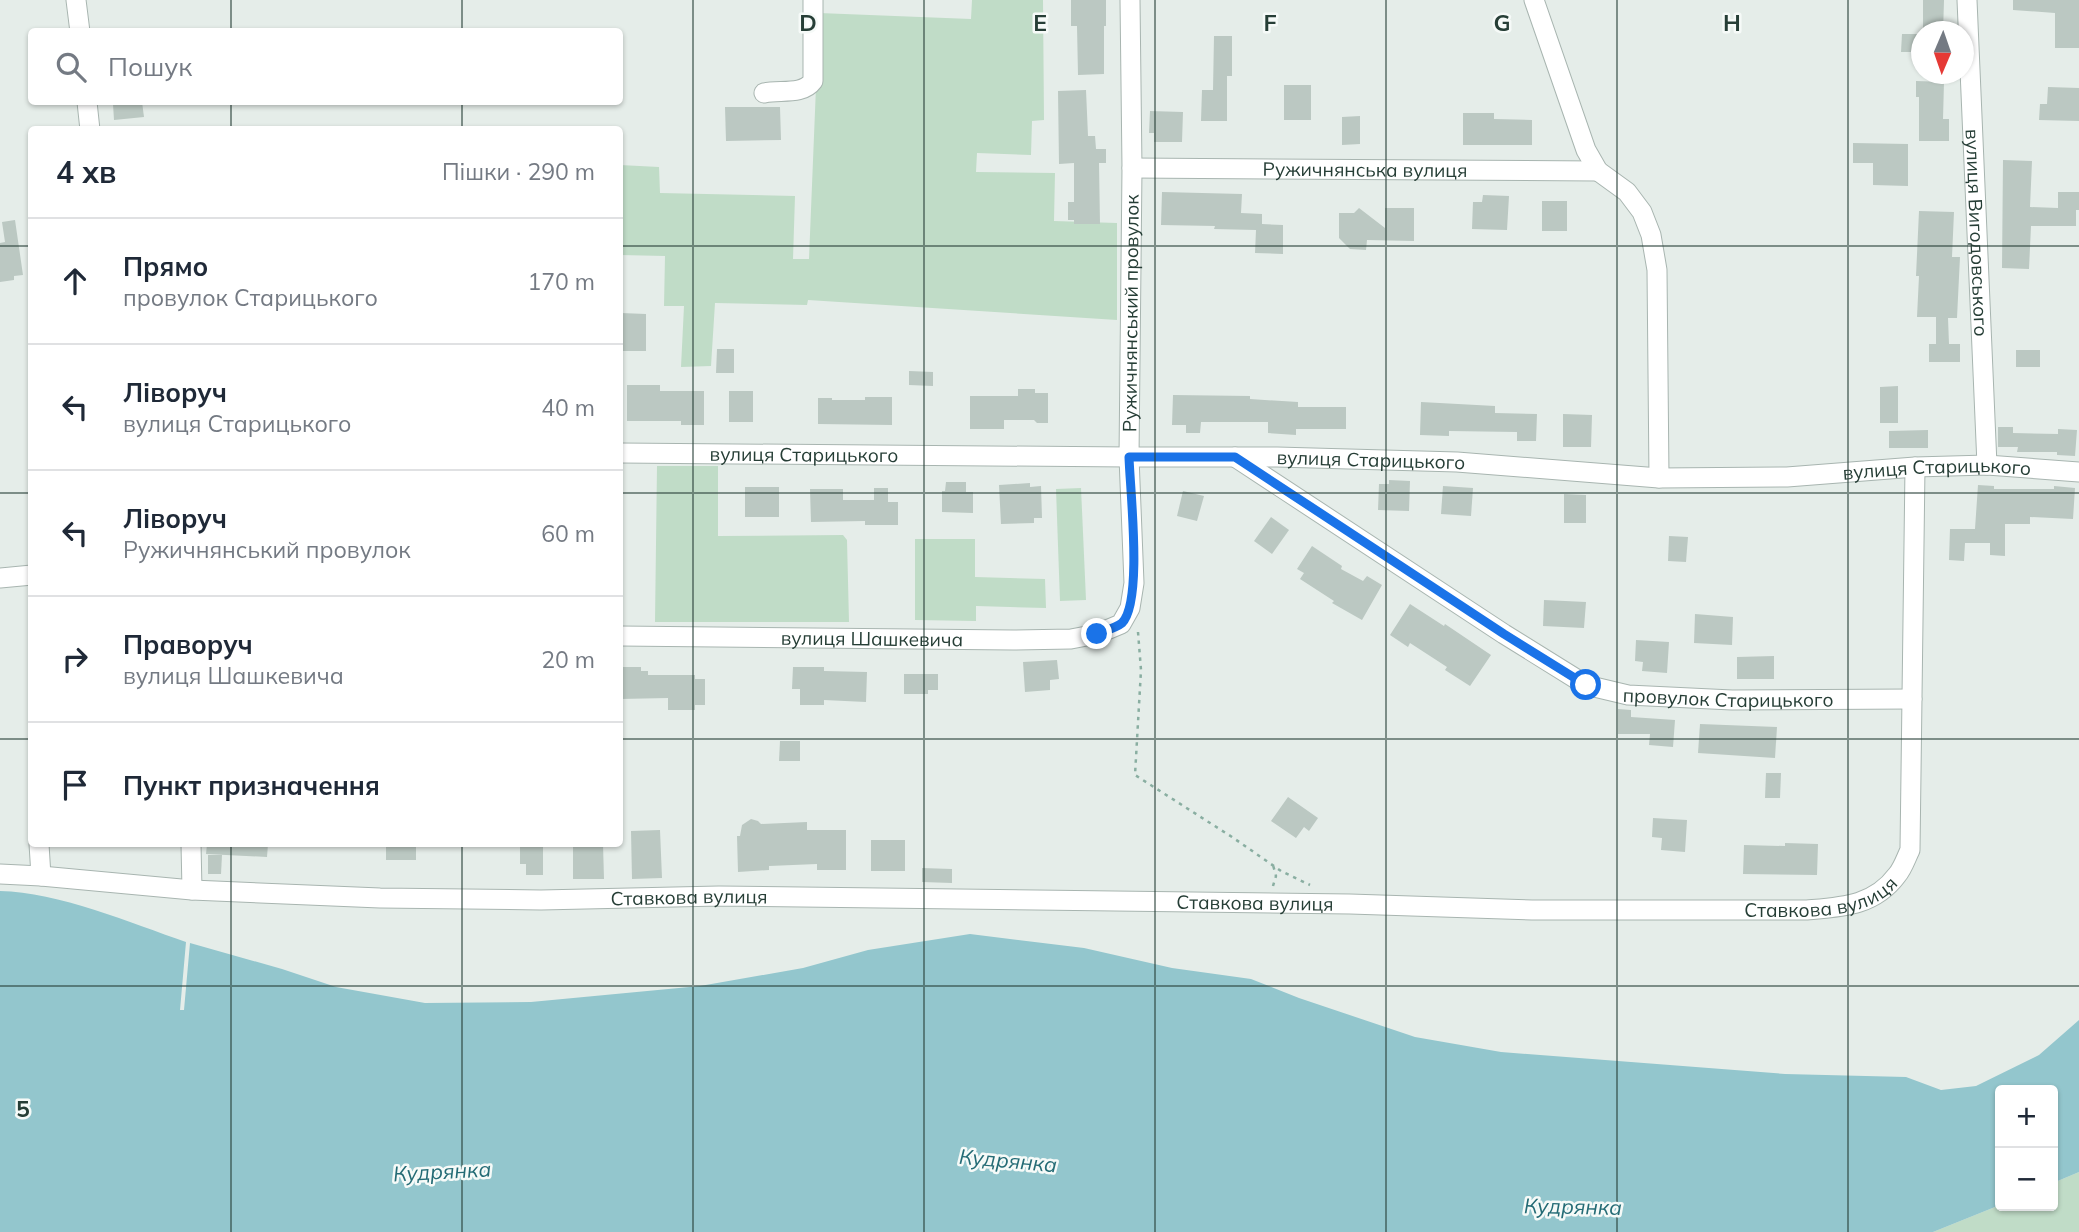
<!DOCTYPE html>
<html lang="uk">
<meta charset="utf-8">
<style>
body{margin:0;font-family:Mulish,sans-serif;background:#f2f2f3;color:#1f2937}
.controls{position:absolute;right:21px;bottom:21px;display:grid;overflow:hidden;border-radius:7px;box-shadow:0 2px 5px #0004}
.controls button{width:63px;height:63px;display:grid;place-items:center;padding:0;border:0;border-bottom:2px solid #e0e1e3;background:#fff;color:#1f2937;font:35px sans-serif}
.compass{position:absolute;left:1911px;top:21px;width:63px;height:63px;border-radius:50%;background:#fff;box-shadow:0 2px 5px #0004;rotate:182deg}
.stop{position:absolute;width:21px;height:21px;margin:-16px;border:5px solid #1a73e8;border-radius:50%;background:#fff}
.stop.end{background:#1a73e8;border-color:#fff;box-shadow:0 2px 7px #0008}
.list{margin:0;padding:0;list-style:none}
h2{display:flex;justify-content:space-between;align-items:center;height:91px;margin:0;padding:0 28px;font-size:30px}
h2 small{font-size:23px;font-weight:400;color:#747a83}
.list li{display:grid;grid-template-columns:46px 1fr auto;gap:21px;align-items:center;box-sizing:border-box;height:126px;padding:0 28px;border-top:2px solid #e0e1e3}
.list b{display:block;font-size:26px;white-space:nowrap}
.list p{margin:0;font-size:23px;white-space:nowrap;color:#747a83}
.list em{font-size:23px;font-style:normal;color:#747a83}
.icon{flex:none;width:38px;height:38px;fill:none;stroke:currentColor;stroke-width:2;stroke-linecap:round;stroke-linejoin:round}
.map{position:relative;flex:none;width:2079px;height:1232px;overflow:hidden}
.search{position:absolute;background:#fff;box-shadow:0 2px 5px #0004;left:28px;top:28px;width:595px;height:77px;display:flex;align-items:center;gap:18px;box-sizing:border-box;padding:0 24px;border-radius:7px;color:#747a83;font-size:26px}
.panel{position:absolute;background:#fff;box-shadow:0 2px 5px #0004;left:28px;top:126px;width:595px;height:721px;border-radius:7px}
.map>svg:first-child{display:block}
.green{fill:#c0dcc7}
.water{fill:#93c6cd}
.building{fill:#bbc8c2}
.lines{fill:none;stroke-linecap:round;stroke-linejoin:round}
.minor-casing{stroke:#a8b5b0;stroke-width:21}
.path{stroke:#89aea1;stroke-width:2.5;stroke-dasharray:3.5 5;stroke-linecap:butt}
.minor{stroke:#fff;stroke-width:19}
.route{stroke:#1a73e8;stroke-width:9}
.grid{fill:none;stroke:#263e36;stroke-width:2;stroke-opacity:0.55}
.labels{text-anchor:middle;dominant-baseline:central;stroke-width:5;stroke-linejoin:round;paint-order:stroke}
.street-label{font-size:19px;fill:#263e36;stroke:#f6faf8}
.water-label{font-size:21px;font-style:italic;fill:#246b75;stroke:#f6faf8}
.grid-label{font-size:23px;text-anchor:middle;font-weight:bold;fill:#263e36;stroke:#f6faf8;stroke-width:5;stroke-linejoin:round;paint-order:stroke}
</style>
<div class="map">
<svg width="2079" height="1232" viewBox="0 0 2079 1232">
<rect width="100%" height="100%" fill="#e5ede9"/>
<g class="green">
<polygon points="972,0 1043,0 1044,120 1032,121 1031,155 977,153 976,172 1055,173 1054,221 1117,223 1117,320 808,300 807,305 715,303 711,366 681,367 684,306 664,306 665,256 620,255 620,165 659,167 660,193 795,196 793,259 809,259 819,13 971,19"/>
<polygon points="657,466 718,466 718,536 843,535 847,540 849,622 655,622"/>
<polygon points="1081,488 1086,600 1060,601 1056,489"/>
<polygon points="915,539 975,539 975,577 1045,579 1046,608 976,606 976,621 915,620"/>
<polygon points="2079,1172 2079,1232 1933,1232 2000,1205 2053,1206 2053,1183"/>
</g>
<path class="water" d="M0,891C58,892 131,923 186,942L180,1010H184L190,943L282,969L336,987L425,1003L531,1002L700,986L803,968L868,950L970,934L1084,948L1172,968L1251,979L1299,998L1415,1037L1501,1052L1785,1074L1906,1077L1941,1090L1976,1086L2039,1055L2079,1020V1172L2053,1183V1090H2000V1205L1933,1232H0Z"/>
<g class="building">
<polygon points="1071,0 1106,0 1106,26 1104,26 1104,74 1078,75 1077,26 1071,26"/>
<polygon points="1923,0 1944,0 1943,32 1923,32"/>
<polygon points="2013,0 2079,0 2079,48 2055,48 2055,13 2013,10"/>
<polygon points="1902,34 1922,34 1922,52 1901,52"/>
<polygon points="1214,36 1232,36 1232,76 1227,76 1227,121 1201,121 1202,90 1213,90"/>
<polygon points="1916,81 1944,82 1943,119 1949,119 1949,141 1919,141 1919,97 1916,97"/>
<rect x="1284" y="85" width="27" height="35"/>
<polygon points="2048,87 2079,88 2079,121 2039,120 2040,104 2047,104"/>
<polygon points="1086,90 1088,136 1095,136 1096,149 1106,149 1106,163 1099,163 1100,224 1074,224 1074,220 1068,220 1068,202 1074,202 1074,163 1059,164 1058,91"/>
<polygon points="128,102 142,102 144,117 114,120 113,104"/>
<polygon points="725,107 780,107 781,140 726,141"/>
<polygon points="1150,111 1183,112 1182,142 1154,142 1154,133 1149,133"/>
<polygon points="1463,113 1494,113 1494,119 1532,120 1532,145 1463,145"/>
<polygon points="1360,116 1360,144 1342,145 1342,117"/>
<polygon points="1853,143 1908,144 1908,186 1873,185 1873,163 1853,163"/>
<polygon points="2003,160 2032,161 2030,207 2058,208 2058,192 2079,192 2079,210 2076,210 2076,226 2031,226 2029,269 2002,268"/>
<polygon points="1162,192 1242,194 1241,213 1262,214 1262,224 1283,225 1283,254 1255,253 1256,230 1214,229 1215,226 1161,225"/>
<polygon points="1483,195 1509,196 1507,230 1472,229 1473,202 1482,202"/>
<rect x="1542" y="201" width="25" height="30"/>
<polygon points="1359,208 1385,228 1385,208 1414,208 1414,241 1367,240 1366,250 1350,249 1339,238 1339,213 1354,213"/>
<polygon points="1919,211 1954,212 1952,257 1960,257 1959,277 1957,318 1948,318 1949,344 1960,344 1960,362 1929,362 1929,344 1936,344 1936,317 1917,317 1919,276 1916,276"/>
<polygon points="15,220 23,275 14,276 14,280 0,282 0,243 5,242 2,222"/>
<polygon points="621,313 646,314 646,351 621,351"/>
<polygon points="717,349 734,349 734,373 716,373"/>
<rect x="2016" y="350" width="24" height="17"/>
<polygon points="909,371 933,372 933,386 909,385"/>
<polygon points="627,385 660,385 660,391 704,391 704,425 681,425 681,421 627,421"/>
<polygon points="1898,386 1898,423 1880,423 1880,387"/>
<polygon points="1018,389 1035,389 1035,393 1048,393 1048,423 1037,423 1034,420 1004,420 1004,429 970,429 970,396 1018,396"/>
<rect x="729" y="391" width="24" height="31"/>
<polygon points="1173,395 1250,396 1250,399 1298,402 1298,407 1346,407 1346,429 1296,429 1296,435 1268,433 1268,422 1201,422 1200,433 1186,433 1186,425 1172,425"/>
<polygon points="865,397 892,397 892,425 818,424 818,398 832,398 832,400 865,400"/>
<polygon points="1421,402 1495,406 1495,413 1537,414 1536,441 1517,441 1517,432 1449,431 1449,436 1420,435"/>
<polygon points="1563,414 1592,415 1591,447 1563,447"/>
<polygon points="1998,427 2013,427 2013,433 2058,434 2058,429 2077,430 2075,456 2057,455 2057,452 2017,452 2018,447 1998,447"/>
<polygon points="1928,430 1928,448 1889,448 1889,431"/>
<polygon points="1389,480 1410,481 1409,511 1378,510 1379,484 1389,484"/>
<polygon points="946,482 966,482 966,492 973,492 973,513 942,512 942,491 945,491"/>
<polygon points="1030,483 1030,487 1041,486 1042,518 1034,518 1034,523 1001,524 999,485"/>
<polygon points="1978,485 1994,486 1994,489 2054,489 2054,486 2075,488 2073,519 2030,517 2030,524 2005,524 2005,556 1990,555 1990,543 1965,543 1964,561 1949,560 1950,529 1975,529"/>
<polygon points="1443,486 1473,488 1471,516 1441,514"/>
<rect x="745" y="487" width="34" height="30"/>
<polygon points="874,488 888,488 888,502 898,502 898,525 865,525 865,521 811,522 810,489 843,489 843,500 874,500"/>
<polygon points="1183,491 1204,496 1197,521 1177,516"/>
<polygon points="1564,494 1586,495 1586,523 1564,523"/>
<polygon points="1271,517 1289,530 1272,554 1254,541"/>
<polygon points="1669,536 1688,537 1686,562 1668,561"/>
<polygon points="1312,546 1342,566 1341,569 1363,581 1367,576 1382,585 1362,620 1332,603 1334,601 1300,579 1304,573 1297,569"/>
<polygon points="1544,600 1586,602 1584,628 1543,626"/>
<polygon points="1410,604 1444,626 1445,624 1491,655 1470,686 1445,670 1447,667 1410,643 1408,647 1390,635"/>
<polygon points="1695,614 1733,617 1732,645 1694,643"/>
<polygon points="1636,640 1669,642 1667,673 1642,671 1643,662 1635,661"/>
<polygon points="1774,656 1774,679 1737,679 1737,657"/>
<polygon points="1057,660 1059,679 1050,680 1050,690 1025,692 1023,662"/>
<polygon points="620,667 641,667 641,671 648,671 648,675 695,675 695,679 705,679 705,705 695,705 695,710 668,710 668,698 620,699"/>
<polygon points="793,667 824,667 824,671 867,672 866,702 824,700 824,705 800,705 800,689 792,689"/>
<polygon points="904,674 938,674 938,690 928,690 928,694 904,694"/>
<polygon points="1618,709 1631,710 1631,717 1675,720 1673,747 1649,745 1650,734 1618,734"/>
<polygon points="1700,724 1777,727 1775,758 1698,753"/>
<polygon points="780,741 800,741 800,761 779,761"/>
<polygon points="1766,773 1781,773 1780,798 1765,798"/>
<polygon points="1288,797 1318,818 1309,831 1304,827 1296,838 1271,821"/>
<polygon points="1653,818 1687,820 1685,852 1661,850 1662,838 1652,837"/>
<polygon points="751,819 758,821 761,824 807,822 807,830 846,830 846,870 817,870 817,864 769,866 769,870 738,872 737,836 740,836 742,825"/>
<polygon points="660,830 662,878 632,879 631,831"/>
<rect x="871" y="840" width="34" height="31"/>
<polygon points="1785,843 1818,844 1817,875 1743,874 1744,845 1785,846"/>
<polygon points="207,844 268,844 267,857 206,854"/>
<rect x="386" y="844" width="30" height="16"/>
<polygon points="520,844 543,844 543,875 526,875 526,864 520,864"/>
<polygon points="573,844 603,844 604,879 573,879"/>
<polygon points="208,855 222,855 221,874 208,874"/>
<polygon points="922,868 952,869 952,883 922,882"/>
</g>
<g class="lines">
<g class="minor-casing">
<g id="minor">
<polyline points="76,0 80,32"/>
<polyline points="1534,0 1586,150 1598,171 1627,192 1642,212 1651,235 1657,270 1659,478"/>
<path id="s1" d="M1967,0L1987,465"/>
<path d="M764,93C779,89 802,96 813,81V0"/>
<polyline points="87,102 90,130"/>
<path id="s2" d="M1132,168L1598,171"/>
<path id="s3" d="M620,453L1129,457H1277L1457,462L1659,478L1787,477L1915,467L1987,465L2079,472"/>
<path id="s4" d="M1235,457L1504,634L1586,685L1628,695L1732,700L1912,699"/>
<polyline points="0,578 32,575"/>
<path id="s5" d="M620,636L1013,640L1071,639L1097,634L1121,624L1130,608L1134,583L1129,457L1132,168L1130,0"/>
<polyline points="39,844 41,876"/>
<polyline points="191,844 192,890"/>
<path id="s6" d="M0,874L41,876L192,890L380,898L541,900L719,896L1350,904L1532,910H1807C1842,907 1874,906 1897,875C1903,868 1906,858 1910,850L1915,467"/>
</g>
</g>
<g class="path">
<polyline points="1138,632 1141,670 1135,775 1232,837 1281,871 1310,885"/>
<polyline points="1273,886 1276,876 1273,865"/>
</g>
<use href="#minor" class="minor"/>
</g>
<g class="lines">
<path class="route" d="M1097,634C1104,631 1116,628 1122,623C1143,602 1130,490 1129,457H1235L1504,634L1586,685"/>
</g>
<path class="grid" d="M231,0V32M462,0V32M693,0V1232M924,0V1232M1155,0V1232M1386,0V1232M1617,0V1232M1848,0V1232M231,102V130M462,102V130M0,246H32M620,246H2079M0,493H32M620,493H2079M0,739H32M620,739H2079M231,844V1232M462,844V1232M0,986H2079"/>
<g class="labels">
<g class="street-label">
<text stroke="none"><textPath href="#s2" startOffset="233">Ружичнянська вулиця</textPath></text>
<text stroke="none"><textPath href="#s1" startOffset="233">вулиця Вигодовського</textPath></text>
<text stroke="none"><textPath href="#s5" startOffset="817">Ружичнянський провулок</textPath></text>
<text stroke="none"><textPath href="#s3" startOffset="184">вулиця Старицького</textPath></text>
<text stroke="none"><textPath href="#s3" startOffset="751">вулиця Старицького</textPath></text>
<text stroke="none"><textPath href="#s3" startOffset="1318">вулиця Старицького</textPath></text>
<text stroke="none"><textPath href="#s5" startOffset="252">вулиця Шашкевича</textPath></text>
<text stroke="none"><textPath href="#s4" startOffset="562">провулок Старицького</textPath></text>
<text stroke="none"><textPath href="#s6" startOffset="1824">Ставкова вулиця</textPath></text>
<text stroke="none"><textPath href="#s6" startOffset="690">Ставкова вулиця</textPath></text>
<text stroke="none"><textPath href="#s6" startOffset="1256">Ставкова вулиця</textPath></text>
</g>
<g class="water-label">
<text transform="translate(1008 1160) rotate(5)">Кудрянка</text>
<text transform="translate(442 1171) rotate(-3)">Кудрянка</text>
<text transform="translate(1573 1206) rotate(1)">Кудрянка</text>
</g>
</g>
<g class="grid-label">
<text x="808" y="31">D</text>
<text x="1040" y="31">E</text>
<text x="1270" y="31">F</text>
<text x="1502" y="31">G</text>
<text x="1732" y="31">H</text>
<text x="23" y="1117">5</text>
</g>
</svg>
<div class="controls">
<button>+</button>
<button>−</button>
</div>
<svg class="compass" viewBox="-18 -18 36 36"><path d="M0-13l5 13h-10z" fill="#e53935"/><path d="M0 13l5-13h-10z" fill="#747a83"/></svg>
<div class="stop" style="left:1586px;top:685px"></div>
<div class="stop end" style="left:1097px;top:634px"></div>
<div class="search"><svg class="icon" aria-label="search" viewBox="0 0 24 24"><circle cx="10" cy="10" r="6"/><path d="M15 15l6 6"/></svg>Пошук</div>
<section class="panel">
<h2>4 хв<small>Пішки · 290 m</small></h2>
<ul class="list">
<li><svg class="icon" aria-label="ahead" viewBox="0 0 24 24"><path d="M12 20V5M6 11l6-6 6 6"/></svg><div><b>Прямо</b><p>провулок Старицького</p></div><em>170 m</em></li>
<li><svg class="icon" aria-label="left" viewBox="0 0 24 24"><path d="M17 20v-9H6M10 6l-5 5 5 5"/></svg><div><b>Ліворуч</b><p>вулиця Старицького</p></div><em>40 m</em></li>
<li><svg class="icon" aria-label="left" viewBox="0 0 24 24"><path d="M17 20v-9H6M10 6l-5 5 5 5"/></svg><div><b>Ліворуч</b><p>Ружичнянський провулок</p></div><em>60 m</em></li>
<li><svg class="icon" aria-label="right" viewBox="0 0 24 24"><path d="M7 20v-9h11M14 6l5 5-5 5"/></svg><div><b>Праворуч</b><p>вулиця Шашкевича</p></div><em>20 m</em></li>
<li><svg class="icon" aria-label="arrive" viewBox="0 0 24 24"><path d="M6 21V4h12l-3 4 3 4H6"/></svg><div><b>Пункт призначення</b></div></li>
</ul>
</section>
</div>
